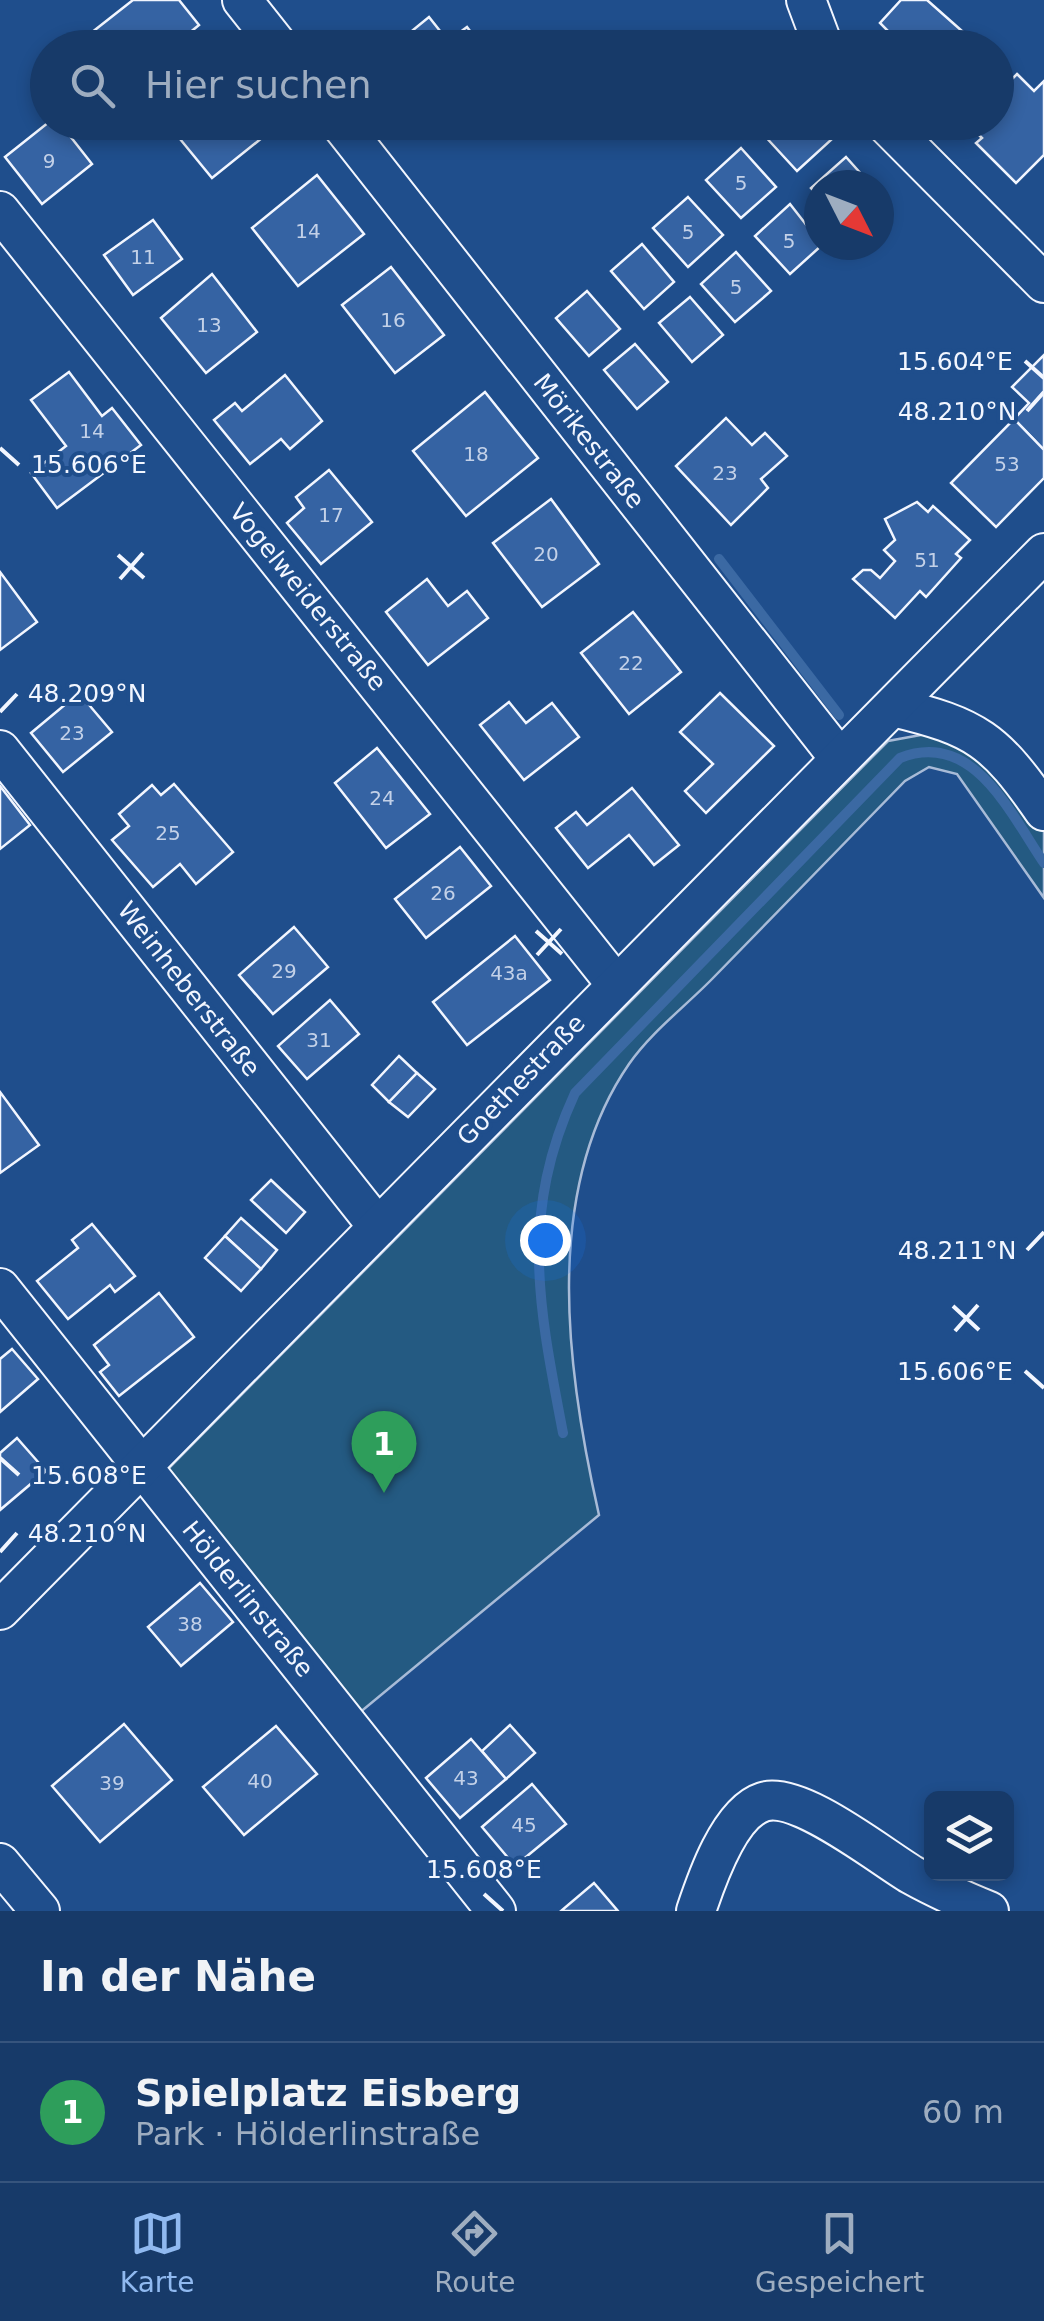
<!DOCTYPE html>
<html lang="de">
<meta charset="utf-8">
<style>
body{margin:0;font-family:"DejaVu Sans",sans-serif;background:#244571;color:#f1f3f6}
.controls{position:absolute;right:30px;bottom:30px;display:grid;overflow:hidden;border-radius:15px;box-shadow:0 5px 15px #0003}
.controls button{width:90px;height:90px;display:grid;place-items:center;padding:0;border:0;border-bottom:2px solid #36547d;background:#173a69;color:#f1f3f6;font:50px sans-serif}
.compass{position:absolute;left:804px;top:170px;width:90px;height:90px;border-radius:50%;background:#173a69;box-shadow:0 5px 15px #0003;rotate:132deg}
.you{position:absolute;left:545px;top:1240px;width:35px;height:35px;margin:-25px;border:8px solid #fff;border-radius:50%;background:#1a73e8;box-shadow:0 0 0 15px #1a73e833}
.badge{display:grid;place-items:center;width:65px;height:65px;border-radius:50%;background:#90b9f0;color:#fff;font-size:32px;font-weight:700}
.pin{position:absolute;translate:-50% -82px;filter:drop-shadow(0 2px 5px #0008)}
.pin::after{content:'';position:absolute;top:52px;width:35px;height:30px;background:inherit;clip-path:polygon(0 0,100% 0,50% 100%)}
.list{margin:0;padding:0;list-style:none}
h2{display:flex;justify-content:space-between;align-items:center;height:130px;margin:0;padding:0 40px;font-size:42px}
h2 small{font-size:32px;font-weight:400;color:#9eadc0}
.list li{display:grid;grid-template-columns:65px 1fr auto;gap:30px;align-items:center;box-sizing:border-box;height:140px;padding:0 40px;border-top:2px solid #36547d}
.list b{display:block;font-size:38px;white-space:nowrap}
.list p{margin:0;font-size:32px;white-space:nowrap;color:#9eadc0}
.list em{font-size:32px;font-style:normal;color:#9eadc0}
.icon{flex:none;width:55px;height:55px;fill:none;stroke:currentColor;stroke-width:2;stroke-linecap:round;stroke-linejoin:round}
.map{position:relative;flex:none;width:1044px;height:1911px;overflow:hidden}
.search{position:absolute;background:#173a69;box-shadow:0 5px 15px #0003;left:30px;right:30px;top:30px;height:110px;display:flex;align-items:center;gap:25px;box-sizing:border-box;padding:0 35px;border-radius:55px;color:#9eadc0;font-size:38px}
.sheet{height:270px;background:#173a69}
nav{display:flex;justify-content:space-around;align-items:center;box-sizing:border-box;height:140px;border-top:2px solid #36547d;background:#173a69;font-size:28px;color:#9eadc0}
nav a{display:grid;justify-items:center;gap:5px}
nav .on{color:#90b9f0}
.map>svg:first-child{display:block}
.green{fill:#245a82;stroke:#a8bbd7;stroke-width:2.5}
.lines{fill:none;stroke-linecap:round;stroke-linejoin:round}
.stream{stroke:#3b69a3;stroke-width:10}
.building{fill:#3563a3;stroke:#f2f6ff;stroke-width:2.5}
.minor-casing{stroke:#f2f6ff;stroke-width:42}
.minor{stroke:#1f4e8c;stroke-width:38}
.ticks{fill:none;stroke:#f2f6ff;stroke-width:4}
.labels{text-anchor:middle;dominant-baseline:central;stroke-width:8;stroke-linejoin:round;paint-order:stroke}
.number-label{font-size:20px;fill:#c3d1e8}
.street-label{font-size:25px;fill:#f2f6ff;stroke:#1f4e8c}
.ticks-label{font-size:25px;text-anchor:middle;fill:#f2f6ff;stroke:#1f4e8c;stroke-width:8;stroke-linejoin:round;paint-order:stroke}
</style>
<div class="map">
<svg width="1044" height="1911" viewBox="0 0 1044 1911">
<rect width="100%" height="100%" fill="#1f4e8c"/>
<path class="green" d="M926,734L953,736L1003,771L1044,831V898L957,774L929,767L905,781C841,846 778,912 714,977C687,1005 651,1032 629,1064C541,1192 567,1374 599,1515L358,1714L166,1471L888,741Z"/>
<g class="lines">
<g class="stream">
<polyline points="719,559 839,715"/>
<path d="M563,1433C539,1307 519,1215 575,1093L900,758C973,729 1010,813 1044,863"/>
</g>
</g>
<g class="building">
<polygon points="133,0 179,0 199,25 171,48 103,48 91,33"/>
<polygon points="901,0 927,0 971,39 964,48 879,48 891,34 880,23"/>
<polygon points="429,17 448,41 467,27 483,48 391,48"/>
<polygon points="1017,74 1034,91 1044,81 1044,155 1016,183 976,143 982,138 968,124 996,122 996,95"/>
<polygon points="49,122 59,122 92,164 42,204 5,157"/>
<polygon points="178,122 276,122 278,125 212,178 171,128"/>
<polygon points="773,122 816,122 831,140 797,171 762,133"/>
<polygon points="741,148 776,187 741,218 706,180"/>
<polygon points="846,157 871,185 819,185 819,197 811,188"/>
<polygon points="317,175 364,234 298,286 252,228"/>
<polygon points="688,197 723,235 688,267 653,228"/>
<polygon points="790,204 822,245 790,274 755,236"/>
<polygon points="153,220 182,259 133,295 104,255"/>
<polygon points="642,244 674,282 644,309 611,271"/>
<polygon points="736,252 771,291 735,322 701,284"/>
<polygon points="391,267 444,335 395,373 342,305"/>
<polygon points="212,274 257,332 206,373 161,318"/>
<polygon points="587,291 620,329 589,356 556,318"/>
<polygon points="690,297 723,335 692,362 659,323"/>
<polygon points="635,344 668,382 637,409 604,370"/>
<polygon points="1044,355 1044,450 1014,419 1029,403 1012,387"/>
<polygon points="69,372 102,416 112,408 141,445 57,508 31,473 66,446 31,400"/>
<polygon points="285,375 322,421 290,449 281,439 250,464 214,420 235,403 242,411"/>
<polygon points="485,392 538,458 466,516 413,451"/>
<polygon points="726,418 752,445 765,433 787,456 761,479 768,488 731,525 676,466"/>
<polygon points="1014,419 1044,450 1044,478 996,527 951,483"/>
<polygon points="329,470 372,522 321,564 287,523 304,508 296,497"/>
<polygon points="551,499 599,564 542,607 493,543"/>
<polygon points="917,502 928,512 933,506 970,540 956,554 961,558 926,597 920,591 895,618 853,579 863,570 871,570 880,578 895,561 884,550 895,540 885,519"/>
<polygon points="0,572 37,622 0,650"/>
<polygon points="427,579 448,606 467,591 488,618 428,665 386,612"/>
<polygon points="633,612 681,672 629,714 581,653"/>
<polygon points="79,693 112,732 63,772 31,733"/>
<polygon points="720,693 774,746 706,813 685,791 713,764 680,732"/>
<polygon points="509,702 526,723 552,703 579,737 524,780 480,725"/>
<polygon points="377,748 430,814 386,848 335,783"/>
<polygon points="174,784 233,852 196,884 180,864 153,887 112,840 129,826 119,814 152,785 161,795"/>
<polygon points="0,786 30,825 0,849"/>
<polygon points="632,788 679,845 654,865 629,835 588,868 556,828 576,812 587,825"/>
<polygon points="460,847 491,886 426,938 395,899"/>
<polygon points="294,927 328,967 273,1014 239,975"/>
<polygon points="515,936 550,980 467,1045 433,1002"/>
<polygon points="330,1000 359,1034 307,1079 278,1046"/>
<polygon points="399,1056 417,1073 389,1102 372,1085"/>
<polygon points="417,1073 435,1089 408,1117 389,1102"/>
<polygon points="0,1092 39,1145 0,1173"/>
<polygon points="271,1180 305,1212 286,1233 251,1200"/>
<polygon points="241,1218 277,1250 261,1269 225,1236"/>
<polygon points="92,1224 135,1276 115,1292 110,1285 68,1319 37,1281 78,1248 72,1240"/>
<polygon points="225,1236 261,1269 241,1291 205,1258"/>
<polygon points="159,1293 194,1337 119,1396 100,1372 109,1365 94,1345"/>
<polygon points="12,1349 38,1379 0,1412 0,1359"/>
<polygon points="17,1438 46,1471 0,1510 0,1453"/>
<polygon points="200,1583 233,1622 181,1666 148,1627"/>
<polygon points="124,1724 172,1780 100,1842 52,1786"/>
<polygon points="510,1725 535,1753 506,1779 482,1751"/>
<polygon points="276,1726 317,1774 244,1835 203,1787"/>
<polygon points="471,1739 506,1779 460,1818 426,1778"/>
<polygon points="532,1784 566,1824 515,1866 482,1827"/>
<polygon points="594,1883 618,1911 561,1911"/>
</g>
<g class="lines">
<g class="minor-casing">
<g id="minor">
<polyline points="242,0 280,48"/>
<polyline points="806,0 824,48"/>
<polyline points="339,122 840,759"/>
<polyline points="884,122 1044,283"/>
<polyline points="0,211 615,983"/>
<path d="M893,707C977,727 995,740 1044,811"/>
<polyline points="0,750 378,1227"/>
<polyline points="0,1288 496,1911"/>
<polyline points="0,1610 1044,553"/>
<polyline points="0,1863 40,1911"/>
<path d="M696,1911C706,1881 729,1813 763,1802C798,1790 880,1856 912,1875C937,1889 962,1900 989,1911"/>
</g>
</g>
<use href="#minor" class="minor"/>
</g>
<path class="ticks" d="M1025,361L1044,378M1027,411L1044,392M0,448L19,465M118,555L144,578M120,579L143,553M0,712L17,694M536,931L562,954M537,955L561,929M1027,1250L1044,1232M953,1306L979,1330M955,1331L978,1305M1025,1371L1044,1388M0,1458L19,1475M0,1552L17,1533M484,1894L503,1911"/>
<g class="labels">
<g class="number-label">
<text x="49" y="161">9</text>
<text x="741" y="183">5</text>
<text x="308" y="231">14</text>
<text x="688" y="232">5</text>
<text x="789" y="241">5</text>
<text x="143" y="257">11</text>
<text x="736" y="287">5</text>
<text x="393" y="320">16</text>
<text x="209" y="325">13</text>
<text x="92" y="431">14</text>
<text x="476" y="454">18</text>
<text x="1007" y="464">53</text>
<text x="725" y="473">23</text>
<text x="331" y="515">17</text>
<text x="546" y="554">20</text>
<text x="927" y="560">51</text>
<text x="631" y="663">22</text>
<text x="72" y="733">23</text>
<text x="382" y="798">24</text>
<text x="168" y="833">25</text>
<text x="443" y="893">26</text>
<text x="284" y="971">29</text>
<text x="509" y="973">43a</text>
<text x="319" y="1040">31</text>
<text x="190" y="1624">38</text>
<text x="466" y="1778">43</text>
<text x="260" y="1781">40</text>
<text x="112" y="1783">39</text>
<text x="524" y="1825">45</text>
</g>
<g class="street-label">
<text transform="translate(589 441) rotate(52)">Mörikestraße</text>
<text transform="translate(308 597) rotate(51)">Vogelweiderstraße</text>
<text transform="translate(189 989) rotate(52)">Weinheberstraße</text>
<text transform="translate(521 1080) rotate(-46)">Goethestraße</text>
<text transform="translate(248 1599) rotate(51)">Hölderlinstraße</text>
</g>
</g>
<g class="ticks-label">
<text x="955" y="370">15.604°E</text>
<text x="957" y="420">48.210°N</text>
<text x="89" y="473">15.606°E</text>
<text x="87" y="702">48.209°N</text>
<text x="957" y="1259">48.211°N</text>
<text x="955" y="1380">15.606°E</text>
<text x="89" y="1484">15.608°E</text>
<text x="87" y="1542">48.210°N</text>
<text x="484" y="1878">15.608°E</text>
</g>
</svg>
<div class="controls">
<button><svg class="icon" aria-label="layers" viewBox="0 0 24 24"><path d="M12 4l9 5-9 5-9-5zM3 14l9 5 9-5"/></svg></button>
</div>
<svg class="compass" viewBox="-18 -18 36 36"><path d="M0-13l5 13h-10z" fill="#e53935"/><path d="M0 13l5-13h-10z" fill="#9eadc0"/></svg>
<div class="you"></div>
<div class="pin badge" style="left:384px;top:1493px;background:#2e9e5b">1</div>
<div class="search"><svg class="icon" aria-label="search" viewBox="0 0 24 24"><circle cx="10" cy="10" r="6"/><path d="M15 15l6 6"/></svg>Hier suchen</div>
</div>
<section class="sheet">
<h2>In der Nähe<small></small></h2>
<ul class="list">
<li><span class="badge" style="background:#2e9e5b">1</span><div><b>Spielplatz Eisberg</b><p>Park · Hölderlinstraße</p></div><em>60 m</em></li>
</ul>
</section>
<nav>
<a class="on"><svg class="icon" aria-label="map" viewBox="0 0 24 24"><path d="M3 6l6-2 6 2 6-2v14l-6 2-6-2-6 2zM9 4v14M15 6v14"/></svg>Karte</a>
<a><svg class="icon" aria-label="directions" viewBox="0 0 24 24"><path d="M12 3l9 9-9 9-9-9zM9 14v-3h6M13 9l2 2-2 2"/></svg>Route</a>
<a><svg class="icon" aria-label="saved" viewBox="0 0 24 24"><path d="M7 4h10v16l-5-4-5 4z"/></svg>Gespeichert</a>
</nav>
